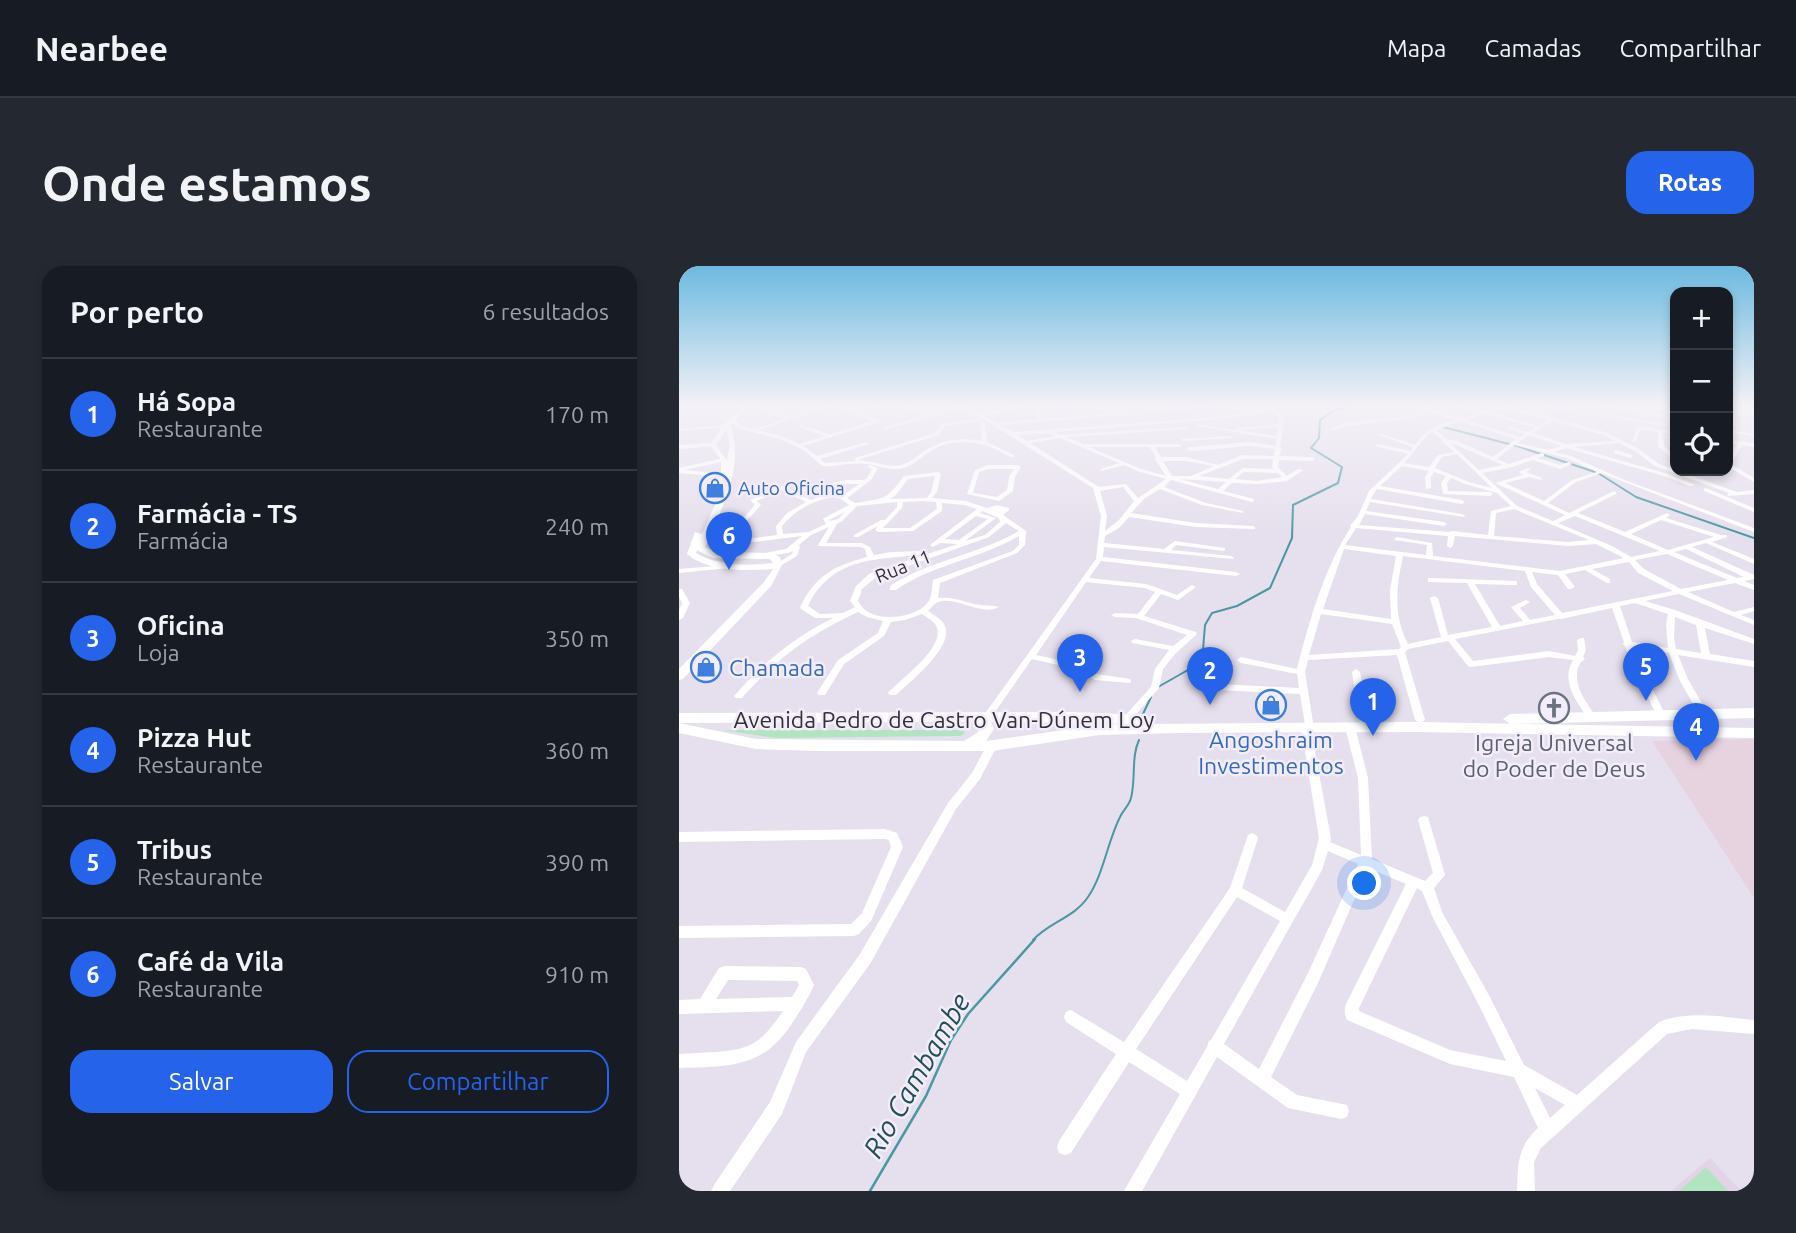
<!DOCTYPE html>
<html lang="pt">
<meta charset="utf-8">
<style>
body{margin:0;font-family:Ubuntu,sans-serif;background:#242831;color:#f1f3f6}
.controls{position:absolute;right:21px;top:21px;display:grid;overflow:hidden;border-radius:14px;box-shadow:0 4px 10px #0003}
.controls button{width:63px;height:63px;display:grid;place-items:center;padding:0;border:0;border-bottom:2px solid #363941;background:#171b24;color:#f1f3f6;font:35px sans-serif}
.you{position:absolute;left:686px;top:618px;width:24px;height:24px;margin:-18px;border:5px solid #fff;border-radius:50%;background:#1a73e8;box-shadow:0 0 0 10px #1a73e833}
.badge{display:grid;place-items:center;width:46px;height:46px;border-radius:50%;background:#2563eb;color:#fff;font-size:23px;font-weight:700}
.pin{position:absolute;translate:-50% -58px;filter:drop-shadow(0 2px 4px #0008)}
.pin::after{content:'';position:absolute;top:37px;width:24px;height:21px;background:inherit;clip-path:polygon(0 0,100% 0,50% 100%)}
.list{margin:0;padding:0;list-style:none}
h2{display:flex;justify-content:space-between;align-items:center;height:91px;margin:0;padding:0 28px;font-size:30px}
h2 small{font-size:23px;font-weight:400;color:#9ea1a6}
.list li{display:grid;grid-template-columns:46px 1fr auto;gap:21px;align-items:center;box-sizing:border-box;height:112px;padding:0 28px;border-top:2px solid #363941}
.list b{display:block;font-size:26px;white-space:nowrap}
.list p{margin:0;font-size:23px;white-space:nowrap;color:#9ea1a6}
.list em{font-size:23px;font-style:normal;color:#9ea1a6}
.actions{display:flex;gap:14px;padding:21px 28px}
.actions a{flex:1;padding:16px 0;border:2px solid #2563eb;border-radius:21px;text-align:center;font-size:24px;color:#2563eb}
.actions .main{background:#2563eb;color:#fff}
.icon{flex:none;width:38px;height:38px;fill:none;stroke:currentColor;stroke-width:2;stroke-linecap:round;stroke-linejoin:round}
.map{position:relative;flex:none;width:1075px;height:925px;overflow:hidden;border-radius:21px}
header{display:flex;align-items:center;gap:42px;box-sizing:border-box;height:98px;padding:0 35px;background:#171b24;border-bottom:2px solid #363941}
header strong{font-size:33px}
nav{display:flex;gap:38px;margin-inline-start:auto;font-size:24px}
.intro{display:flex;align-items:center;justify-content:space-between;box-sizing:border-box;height:168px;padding:0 42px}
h1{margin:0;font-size:49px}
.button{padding:18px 32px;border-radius:21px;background:#2563eb;color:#fff;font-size:24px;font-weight:700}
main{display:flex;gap:42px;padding:0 42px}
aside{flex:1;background:#171b24;border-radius:21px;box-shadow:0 4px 10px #0003}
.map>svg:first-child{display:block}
.commercial{fill:#e7d2e0}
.education{fill:#e2d3e6}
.green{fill:#b1e4c0}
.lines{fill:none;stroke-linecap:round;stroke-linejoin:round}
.stream-far1{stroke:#4b97a4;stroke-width:2}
.stream{stroke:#4b97a4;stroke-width:2.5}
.minor{fill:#fff;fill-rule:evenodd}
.major{fill:#fff;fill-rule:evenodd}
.highway{fill:#fff;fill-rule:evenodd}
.labels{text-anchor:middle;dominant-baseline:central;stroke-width:5;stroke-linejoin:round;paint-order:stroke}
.far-shop-label{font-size:19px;fill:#366cbe;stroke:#f3edfb;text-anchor:start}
.far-street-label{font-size:19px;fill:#323035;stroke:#f3edfb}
.shop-label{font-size:23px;fill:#366cbe;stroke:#f3edfb;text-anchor:start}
.street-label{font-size:23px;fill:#323035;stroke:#f3edfb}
.worship-label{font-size:23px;fill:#5b616d;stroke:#f3edfb}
.near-water-label{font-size:28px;font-style:italic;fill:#205056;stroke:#f3edfb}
</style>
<header>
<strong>Nearbee</strong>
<nav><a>Mapa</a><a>Camadas</a><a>Compartilhar</a></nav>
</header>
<div class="intro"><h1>Onde estamos</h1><a class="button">Rotas</a></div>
<main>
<aside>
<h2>Por perto<small>6 resultados</small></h2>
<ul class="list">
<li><span class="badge">1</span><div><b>Há Sopa</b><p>Restaurante</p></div><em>170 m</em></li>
<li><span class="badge">2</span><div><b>Farmácia - TS</b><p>Farmácia</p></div><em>240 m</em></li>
<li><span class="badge">3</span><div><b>Oficina</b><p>Loja</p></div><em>350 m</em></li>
<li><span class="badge">4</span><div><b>Pizza Hut</b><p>Restaurante</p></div><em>360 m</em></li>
<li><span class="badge">5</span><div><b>Tribus</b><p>Restaurante</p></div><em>390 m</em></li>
<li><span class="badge">6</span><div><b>Café da Vila</b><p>Restaurante</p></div><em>910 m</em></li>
</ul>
<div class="actions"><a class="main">Salvar</a><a>Compartilhar</a></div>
</aside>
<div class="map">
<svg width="1075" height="925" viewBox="0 0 1075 925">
<rect width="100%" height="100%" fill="#e6e0ee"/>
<polygon class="commercial" points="1075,473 1075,632 973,475"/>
<polygon class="education" points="1031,892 1062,925 992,925"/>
<g class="green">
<polygon points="283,464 286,467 281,470 97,472 44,464"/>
<polygon points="1027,901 1049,925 1000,925"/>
</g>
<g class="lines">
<g class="stream-far1">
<polyline points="764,161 830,178"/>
<polyline points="835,179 919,207 957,231 1075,272"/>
<polyline points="479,421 523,396 526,359 533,347 558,340 591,322 613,272 614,239 659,217 663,201 632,182 640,172 641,154 656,144 674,139"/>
<polyline points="464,448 472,431"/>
<path d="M354,674C370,656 395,652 409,631C425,607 428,577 441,551C444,544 450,540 452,532C457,513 452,491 460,474"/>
</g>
<polyline class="stream" points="191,925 247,830 272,774 289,748 356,673"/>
<g class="minor">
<path d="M88,139H92L89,143L110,151L149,139H155L79,164L108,172L120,178L146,170L121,161V159L151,168L193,155L172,146H164V144L176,142L178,146L200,154V156L124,180L138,190L187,176L190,178L141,193L146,197L178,195L175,193L176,192L256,167L262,158L301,152L283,142L203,164V162L246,150L222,139H227L250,149L279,141L277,139C287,139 295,148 305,147C320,145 336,138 351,139L305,150L318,157L359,153L356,139H360L363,153L537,139H552L322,159L334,166L541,151L593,142L591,140L593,139L605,152L601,181L603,182L600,190L633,191L636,193L633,195L600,194L599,201L608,210L619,203L624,204L608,215L578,218L553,217L544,225L575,233V235L573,236L492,214L485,221L527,237L564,245V247L523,239L481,223L466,232L452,247L517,257L574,260L576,261V263L517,261L450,251L440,262L426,270L425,277L485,283L496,275L546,282V284L544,285L497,279L492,284L552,290L555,292L554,293L425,281L424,291L557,306L561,308L557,310L422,295L410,312L467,318L498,329L513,319L517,321L499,334L482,328L465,350L517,366L518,368L497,387L484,403L480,422L451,455L448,456L443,453L472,421L476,403L490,384L453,377L452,375L456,373L494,380L508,369L457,352L436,351L432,349L436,347L459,348L476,326L466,322L407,316L357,389L402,399L418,408L451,413L452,415L451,417L416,414L396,403L353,393L311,453H305L303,451L305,449L417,293L422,250L414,222L306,154L266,160L260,169L178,194C193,194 208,202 222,199C231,197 238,190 245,185C263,173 284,171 303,175L302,157L304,156L306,157L308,176L335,189V191H331C307,176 280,170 253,184C242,191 233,201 220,203C208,204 198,199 187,198C172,196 158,201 143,200L125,184L104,174L58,162L51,154L55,153C71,169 86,159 106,153L84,145ZM594,145L601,152L600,158L558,162L556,164L516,158L518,160L598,173L596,180L571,176L511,181L508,183L511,185L571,180L596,183L595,190L563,189L539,199L507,191H482L476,181H502V179L500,178H404L387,171L509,163L507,161L382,169L376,166L541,153ZM599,161L598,170L560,164ZM369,167L376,170L348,175L338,169ZM381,172L440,197L422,203V205L445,199L458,205L487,213L459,232L447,218L420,221L351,177ZM410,181H471L477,192L476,193L487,210L462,203ZM564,193H594L593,201L595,203L564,202L550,213L520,210ZM484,195H507L535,200L512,210H493ZM565,206L599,207L603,211L578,215L556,213ZM501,213L547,216L539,223ZM444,221L455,235L440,254L426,265L428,250L421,225Z"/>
<polygon points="200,139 207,139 195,142 193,141"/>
<path d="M752,139H756L754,144L781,152L800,147L771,139C783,139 794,146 805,145C816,145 823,139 833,139L831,140L929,167L960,183L980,198L1058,226L1075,224V228L1049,230L1048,229L1050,227L976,200L956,185L940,177L895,181L989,208L1016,219L1011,220L985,210L887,182L875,186L892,190L943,213L1075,262V266L922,207L897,216L869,237L890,247L935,225L938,227L937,228L899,247L946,266L988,247L991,249L987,252L1042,269H1048V271L1033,276L1075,293V298L1027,277L1013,281L1075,309V313L1065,315L1075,319V324L1056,317L1009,326L1055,346L1075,341V345L1062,349L1075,354V359L1000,328L966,335L996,344L1075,373V378L1026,362L1031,388L1075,395V401L999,389L1009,413L1029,448L1024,451L1021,450L1000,413L990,387L955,382L960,396L987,450L982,453L979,452L952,396L946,380L944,378L945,376L933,342L882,353H879L776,373L794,395L870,385L896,390L899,384L898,374L902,372H905L907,384L904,391L906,393L901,397C891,418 907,435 918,452L916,454H910C898,435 881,417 894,394L870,391L792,401L789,400L769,375L729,383L726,386L746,454L741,457L736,454L718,389L629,394L626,406L634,456L631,459L652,572L651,576L682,589L679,512L666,461L671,458L676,461L689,512L693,593L746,615L754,607L739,554L741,551L745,550L749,551L766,609L755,622L763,646L811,731L845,799L898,829L980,756C1009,744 1044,751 1075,754V768L1013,763L988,768L862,882L855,896L856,925H838C839,899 838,881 859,862L835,811L771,798L668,754C665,748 665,742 668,736L727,618L689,602L639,717L592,811L618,829L668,839L670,845L668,851L662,853L609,842L538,791L463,925H445L501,828L450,796L392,887L386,889L380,887L378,881L380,875L437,788L387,756L385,751L387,746L392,744L445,776L551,622L569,569L573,567L577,569L579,572L563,622L606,646L633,599L640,572L622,461L626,458L621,428L539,424L535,421L539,418L620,422L618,408L562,397L558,394L562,391L618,403C629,359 646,300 672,261L671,260L679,250L690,225L729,188L696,180L699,178L732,185L734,181L699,169L703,168L736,179C748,162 757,159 776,154L752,146L729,153L677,159L652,164L650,163C681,149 718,156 750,144ZM826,142L870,154L860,160L812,146ZM808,147V148L857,162L849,166L828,160V162L846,168L841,171L786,154ZM781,155L837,173L814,191L778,175L769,174L757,164ZM873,155L925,169L936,175L887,178L854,167ZM754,166L764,175L763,177L766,178L775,186L759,189L750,201L725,197C736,187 742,172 754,166ZM850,169L882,180L870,184L838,177ZM772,178H775L824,199L800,204ZM835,179L888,192L918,206L893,214L865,235L826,217L850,211L863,214V212L847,206L851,204V202L841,205L840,206L844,209L816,217L886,249L874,255L838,240L803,207L830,202L854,194L881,203L893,198L890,196L881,199L859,192L865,190V188L863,187L830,198L818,193ZM778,188L813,222L790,216L756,202L763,191ZM723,200L750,205L746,211L747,223L752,222V211L755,206L767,210L762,217L764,228L811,230L814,228L811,226L769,225L768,217L772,212L786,218L818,227L832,240L812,245L809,269L773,265L770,266L680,259L686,248L765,260L768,258L765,256L687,245L691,236L785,251L786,250L783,248L692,233L695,227L698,223L783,238L786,236L783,234L701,220ZM835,243L910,274L889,276L815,270L817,247ZM896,250L981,285L952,291L933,280L879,257ZM982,254L1035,271L989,284L952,268ZM677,262L769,270L768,280L771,282L774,280L776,270L889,280L917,278L945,292L881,305L754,290L753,277L718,271L715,273L716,274L748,279L747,289L666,279ZM665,283L717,290L711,324L712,353L644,343ZM1007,283L1065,311L1058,312L995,286ZM988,288L1049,314L1002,323L965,303L956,294ZM724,290L846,305L852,321L876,349L851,354L841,342L851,336L847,334L832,341L844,355L821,360L796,318L835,319H838V315L752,312H749V316L788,317L813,361L769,369L759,332L755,330L751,332L762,371L729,378C714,349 717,321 724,290ZM950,296L959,307L994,325L883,347L858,318L853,306L879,309L889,323H892L896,321L886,308L906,304L928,317H931V313L913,303ZM956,337L989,348L987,359L989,382L953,376L941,340ZM642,348L713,358L722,381L720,383L630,389ZM996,351L1017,359L1022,387L997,383L995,372ZM649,585L679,598L629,707L580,803L545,778L643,604ZM738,622L743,625L754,652L801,741L827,795L771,784L680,745V742ZM558,631L601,655L532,774L530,775L528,781L508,815L457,783ZM856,822L886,839L871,852Z"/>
<polygon points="851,139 860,139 996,159 996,161"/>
<polygon points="915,139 924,139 988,149 989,141 996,139 993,143 992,150 996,151 996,153 992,153 989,156 987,155 987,152"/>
<polygon points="1058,139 1075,141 1075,143 1058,140"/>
<polygon points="1049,144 1075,149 1075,151 1049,146"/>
<polygon points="1049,155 1058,157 1058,158 1056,159 1049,157"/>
<polygon points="45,159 47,161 0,165 0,163"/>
<polygon points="960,160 996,166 996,168 984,166 985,180 996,190 996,195 979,180 979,166 962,163 957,175 953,176 958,161"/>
<polygon points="1049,164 1075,168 1075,170 1049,166"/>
<polygon points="553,170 551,172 504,175 502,174 504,173"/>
<polygon points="1049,174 1075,177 1075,181 1063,179 1052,198 1075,212 1075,216 1049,201 1049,195 1058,178 1049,176"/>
<polygon points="34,177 37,179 36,180 0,183 0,179"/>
<polygon points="937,184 953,189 954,190 951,192 935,187 935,185"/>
<polygon points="45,192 48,194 47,195 5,204 46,208 49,210 48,211 0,207 0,202"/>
<path d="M191,199L199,202L192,214L168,232L176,237C205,232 207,235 225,210L259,206L262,208L258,226L253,232L287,235L308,242L318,239L330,242V244L324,249L347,265L346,279L338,287L261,317L259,332C275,330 287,337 302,339C309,340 314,339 320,341C300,351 275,328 257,337C254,339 252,342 249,345C256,350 266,354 267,364C270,385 231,416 217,429H211L209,427C221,413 271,379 256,358C253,354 247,351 243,348L226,354L212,356L205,370L165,398L146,429H140L138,427L159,394L199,367L204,355L188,351L179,346C130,369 99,391 63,432H57L55,430L57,428C85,396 116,371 154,352H136L122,343L121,341C137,309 155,300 188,291L186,283L182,281L140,280L139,279L150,261L132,269L120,279L121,281L118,290L101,300H97V298L113,288L114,285L109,287L82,291L79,289L80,288L107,283L123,270L75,276L56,272L55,271L60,257L76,239L71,234L103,220L113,225L167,214H185L188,212L193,203L188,201ZM256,210L252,226L248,232L211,233L217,229L229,213ZM167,218H180L163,230C152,227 143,229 132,234L118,227ZM103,224L127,236L108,247L97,260L98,269L75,272L62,270L66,257L82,239L78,235ZM155,231L162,233L170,239L145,252L144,253L147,258L129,266L104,268L103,260C116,244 135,234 155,231ZM243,235L257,236L258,243L231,262H204L223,242L224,236ZM218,236V241L206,254H202L175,269V271H179L199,260L196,264L199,266L234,265L263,245V237L286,239L298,243L251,279L254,281L261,277L279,278L248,288V286L246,285L212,286L195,289L191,281L183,277H147L158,258L163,255L178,240ZM303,245L320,252L321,256L306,269L286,275L317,252L301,247ZM166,246L159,253L151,255L150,254ZM297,250L309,253L280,274L266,273ZM327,257L340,265C299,289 251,294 211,320V324H217C255,298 301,293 340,270V279L334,285L254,314C253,321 253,331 249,336C239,351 206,355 191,347C185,344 182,340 179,335L183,323L196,312L310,271ZM248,288L190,308L177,320L171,335L176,341L164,347L141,348L129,340C154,289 200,294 248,288Z"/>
<path d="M309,199H339L342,201L336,211L334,225L320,235L288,228L296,204ZM310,203H335L330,211L328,224L318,231L294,227L300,206Z"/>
<polygon points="1027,222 1075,242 1075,246 1025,225 1025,223"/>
<polygon points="48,299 52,301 50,302 0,307 0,303"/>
<polygon points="0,323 3,323 11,337 4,352 0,354 0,344 3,337 0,331"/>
<polygon points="677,403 681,406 690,455 685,458 680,455 673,406"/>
<polygon points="313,476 318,480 301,513 277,543 191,698 127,786 103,848 51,925 32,925 35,919 91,836 117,776 181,688 269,537 293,507 309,477"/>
<polygon points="206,563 218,567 224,581 192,655 180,668 175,670 0,672 0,660 172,658 183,647 212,581 210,574 206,573 0,576 0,566"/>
<path d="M45,700L122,701L127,703L135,719C130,731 123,742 116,753C110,762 103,772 95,779C70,803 32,801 0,802V788C21,786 54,788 73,778C86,771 95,758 104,745L0,748V734L21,733L40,702ZM49,714L118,715L120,719L113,731L37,733Z"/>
</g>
<path class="major" d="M63,139H69L52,160C65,204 43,241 26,281L36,286L93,287L101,291L103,299L92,320L4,413L0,414V403L85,316L94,303C68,305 29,306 8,288L16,266L23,268L45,218L47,209L42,207V194L31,179L48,153H52ZM47,164L51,178L48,195L37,179ZM18,284L34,292L91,293L94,297C69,300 38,300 17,287Z"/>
<g class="highway">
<polygon points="1075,442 1075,452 831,458 824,453 831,448"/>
<path d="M392,446L465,449L472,454L468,458L738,456L1075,462V472L738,466L502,467L420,469L313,485H134L77,483L0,467V457L77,473L285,475L298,467L301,463L299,458L290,456L0,457V447ZM312,456L454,458L420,459L307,475L315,463Z"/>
</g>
</g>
<linearGradient id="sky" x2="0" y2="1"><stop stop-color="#6dbae0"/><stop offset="0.52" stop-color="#f4f1f7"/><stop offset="1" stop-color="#f4f1f7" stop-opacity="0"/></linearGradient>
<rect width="1075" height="268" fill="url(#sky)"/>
<defs>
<g id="shop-ring" transform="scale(1.575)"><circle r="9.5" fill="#f3edfb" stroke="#3f7fe0" stroke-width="1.5"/><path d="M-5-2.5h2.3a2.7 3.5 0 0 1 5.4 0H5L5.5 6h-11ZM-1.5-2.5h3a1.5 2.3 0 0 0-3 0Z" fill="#3f7fe0"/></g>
<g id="church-ring" transform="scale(1.575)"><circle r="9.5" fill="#f3edfb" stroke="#6b7280" stroke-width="1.5"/><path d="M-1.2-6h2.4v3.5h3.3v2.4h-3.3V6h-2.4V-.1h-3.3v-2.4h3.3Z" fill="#6b7280"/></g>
</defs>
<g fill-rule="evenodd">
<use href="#shop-ring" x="36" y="222"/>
<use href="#shop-ring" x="27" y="401"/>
<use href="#shop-ring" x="592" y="439"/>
<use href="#church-ring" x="875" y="442"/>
</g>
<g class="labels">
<g class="far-shop-label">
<text x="59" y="222">Auto Oficina</text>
</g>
<g class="far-street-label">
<text transform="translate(224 300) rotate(-22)">Rua 11</text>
</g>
<g class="shop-label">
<text x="50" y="401">Chamada</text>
<text x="592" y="473" text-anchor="middle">Angoshraim<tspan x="592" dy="26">Investimentos</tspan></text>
</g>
<g class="street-label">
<text x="265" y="453">Avenida Pedro de Castro Van-Dúnem Loy</text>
</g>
<g class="worship-label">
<text x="875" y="476">Igreja Universal<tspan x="875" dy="26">do Poder de Deus</tspan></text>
</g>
<g class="near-water-label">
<text transform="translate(237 809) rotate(-60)">Rio Cambambe</text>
</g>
</g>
</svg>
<div class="controls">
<button>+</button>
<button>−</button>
<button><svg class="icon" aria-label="locate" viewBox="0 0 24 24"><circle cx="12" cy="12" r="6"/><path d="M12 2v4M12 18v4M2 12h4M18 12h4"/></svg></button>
</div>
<div class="you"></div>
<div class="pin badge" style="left:694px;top:470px">1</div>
<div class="pin badge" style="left:531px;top:439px">2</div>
<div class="pin badge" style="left:401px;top:426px">3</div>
<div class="pin badge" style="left:1017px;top:495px">4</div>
<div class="pin badge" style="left:967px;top:435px">5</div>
<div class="pin badge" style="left:50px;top:304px">6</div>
</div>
</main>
